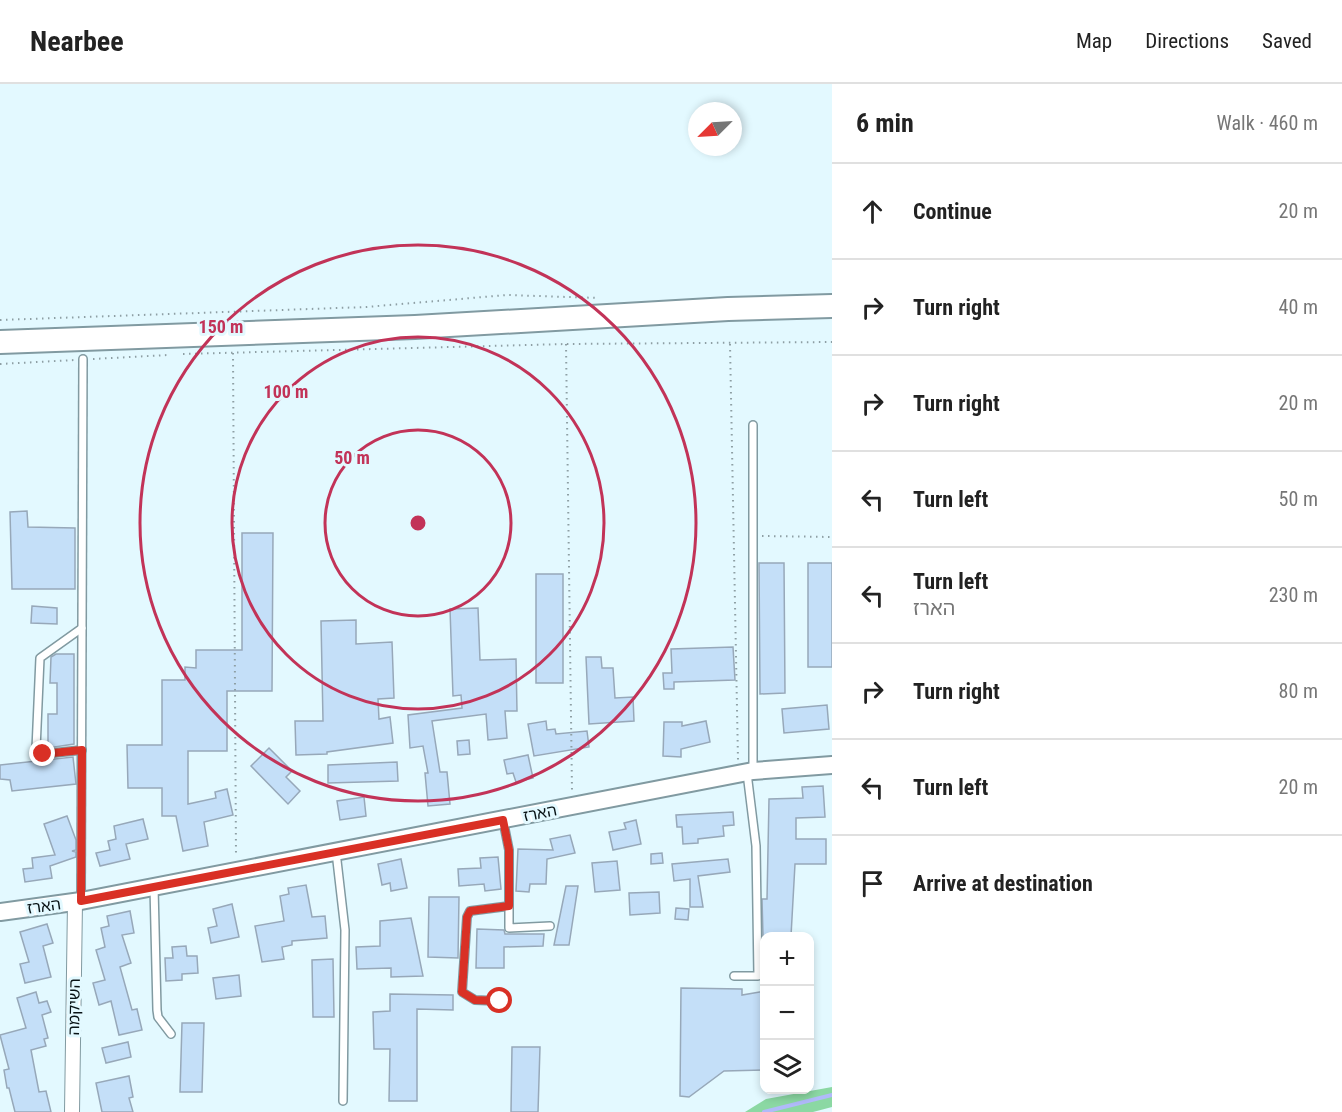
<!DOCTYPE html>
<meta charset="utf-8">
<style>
body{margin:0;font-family:"Roboto Condensed","Noto Sans Hebrew",sans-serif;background:#f2f2f2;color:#222}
.controls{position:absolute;right:18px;bottom:18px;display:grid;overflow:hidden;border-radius:12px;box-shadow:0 3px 9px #0003}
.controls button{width:54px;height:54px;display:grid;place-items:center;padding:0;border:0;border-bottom:2px solid #e0e0e0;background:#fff;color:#222;font:30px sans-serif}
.compass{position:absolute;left:688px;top:18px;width:54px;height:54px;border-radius:50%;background:#fff;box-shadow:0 3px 9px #0003;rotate:246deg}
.stop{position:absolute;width:18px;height:18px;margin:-14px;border:4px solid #d93025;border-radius:50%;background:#fff}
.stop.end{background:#d93025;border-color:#fff;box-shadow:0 2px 6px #0008}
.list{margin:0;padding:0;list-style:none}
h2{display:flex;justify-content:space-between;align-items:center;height:78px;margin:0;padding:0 24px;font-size:26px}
h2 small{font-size:20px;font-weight:400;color:#767676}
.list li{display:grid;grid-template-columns:39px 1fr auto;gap:18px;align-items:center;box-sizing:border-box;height:96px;padding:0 24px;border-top:2px solid #e0e0e0}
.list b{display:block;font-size:22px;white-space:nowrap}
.list p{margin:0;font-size:20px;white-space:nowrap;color:#767676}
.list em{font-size:20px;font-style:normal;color:#767676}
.icon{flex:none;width:33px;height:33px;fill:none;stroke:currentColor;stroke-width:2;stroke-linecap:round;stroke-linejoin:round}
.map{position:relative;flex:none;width:832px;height:1028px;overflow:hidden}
header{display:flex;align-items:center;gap:36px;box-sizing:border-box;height:84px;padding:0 30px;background:#fff;border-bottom:2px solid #e0e0e0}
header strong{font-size:28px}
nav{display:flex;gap:33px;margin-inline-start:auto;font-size:21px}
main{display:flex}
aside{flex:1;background:#fff}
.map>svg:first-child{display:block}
.green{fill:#8bd8a3}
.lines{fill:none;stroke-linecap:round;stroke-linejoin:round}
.stream{stroke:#b0baf9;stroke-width:4}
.building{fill:#c4dff8;stroke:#97a8b9;stroke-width:1.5}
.service-casing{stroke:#819aa1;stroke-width:10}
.minor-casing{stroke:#819aa1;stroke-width:16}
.tertiary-casing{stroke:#819aa1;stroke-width:20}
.trunk-casing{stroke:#819aa1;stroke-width:26}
.path{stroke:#8e9fa4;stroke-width:2;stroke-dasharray:1.5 4.5;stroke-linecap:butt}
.service{stroke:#fff;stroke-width:7}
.minor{stroke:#fff;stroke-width:14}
.tertiary{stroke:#fff;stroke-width:16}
.trunk{stroke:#fff;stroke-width:22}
.route{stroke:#d93025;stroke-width:8}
.ring{fill:none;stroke:#c23358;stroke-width:3}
.labels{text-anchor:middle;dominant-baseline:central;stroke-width:6;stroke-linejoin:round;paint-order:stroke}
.street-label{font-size:16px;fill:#081215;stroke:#e3f9ff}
.centre{fill:#c23358;stroke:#e3f9ff;stroke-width:3}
.ring-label{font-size:18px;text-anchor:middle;font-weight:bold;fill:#c23358;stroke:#e3f9ff;stroke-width:6;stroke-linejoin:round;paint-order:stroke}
</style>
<header>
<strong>Nearbee</strong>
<nav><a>Map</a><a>Directions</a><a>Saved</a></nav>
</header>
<main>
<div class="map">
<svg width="832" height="1028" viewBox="0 0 832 1028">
<rect width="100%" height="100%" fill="#e3f9ff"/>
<polygon class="green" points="832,1003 832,1023 813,1028 745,1028 766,1015"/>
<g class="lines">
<polyline class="stream" points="764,1028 832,1011"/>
</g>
<g class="building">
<polygon points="27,427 28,443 75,444 75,505 12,505 10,428"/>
<polygon points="242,449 273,449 272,607 227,607 227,667 188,667 188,720 216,714 215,708 227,705 233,731 204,738 208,762 183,767 176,732 162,732 162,704 128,704 127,661 162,661 162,596 185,596 185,583 196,584 196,566 242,566"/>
<polygon points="759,479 784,479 785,609 760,610"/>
<rect x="808" y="479" width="24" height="104"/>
<rect x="536" y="490" width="27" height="109"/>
<polygon points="32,522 57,524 57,540 31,539"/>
<polygon points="478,524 480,576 516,575 517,627 505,627 507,654 488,656 486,630 432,637 440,688 447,688 450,720 428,722 425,689 428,689 423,662 410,664 408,631 462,624 461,611 453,612 450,525"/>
<polygon points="356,536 356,560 392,558 394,614 378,615 379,635 390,633 393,659 327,668 327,670 296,671 295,637 323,637 321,537"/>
<polygon points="733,563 735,596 674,598 674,605 664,605 663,589 672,589 671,565"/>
<polygon points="56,570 74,570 74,660 48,664 48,630 57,630 57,599 50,599 51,573"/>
<polygon points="586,573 601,573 602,584 613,584 615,614 633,613 634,637 589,640"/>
<polygon points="827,621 829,645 784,649 782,625"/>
<polygon points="546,637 547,646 555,645 556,650 587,647 589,663 534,672 528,640"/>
<polygon points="706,637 710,658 681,665 681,673 663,672 664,638 682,638 682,642"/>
<polygon points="469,656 470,670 458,671 457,657"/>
<polygon points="269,664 292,687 286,693 300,707 288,720 251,682"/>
<polygon points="528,671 533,694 516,698 513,689 507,690 504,676"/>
<polygon points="73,673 76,700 12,707 10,696 0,695 0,681"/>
<polygon points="397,678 398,697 328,699 328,681"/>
<polygon points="823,702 825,733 796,734 796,755 826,755 826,780 795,780 791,852 763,852 762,815 767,815 769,715 803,714 802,703"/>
<polygon points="364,713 366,732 340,736 337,717"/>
<polygon points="733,728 734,741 723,742 724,752 698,755 698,759 683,760 682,743 677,743 676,731"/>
<polygon points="67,732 76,756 76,766 72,767 76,768 76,773 50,782 52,794 25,798 23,785 33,784 32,774 55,771 44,740"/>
<polygon points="143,735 148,755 126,760 130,775 100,782 96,769 110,766 108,757 116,755 114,742"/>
<polygon points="636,736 641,760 613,766 609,748 626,745 624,739"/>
<polygon points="570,751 575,769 547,775 546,800 530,800 529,808 516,807 518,765 553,766 550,755"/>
<polygon points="662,769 663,779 651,780 651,770"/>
<polygon points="498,773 501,805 485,807 484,800 459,802 458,785 481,784 480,774"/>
<polygon points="401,775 407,804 391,807 390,799 382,801 378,780"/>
<polygon points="728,775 730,788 698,792 703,823 690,823 690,795 674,797 672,780"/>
<polygon points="617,777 620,806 595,808 592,779"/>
<polygon points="306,801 312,833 325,832 327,854 292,857 292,861 282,863 284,875 262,878 255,842 284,837 280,812 289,810 288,804"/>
<polygon points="566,802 578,802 569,861 554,861"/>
<polygon points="659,808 660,829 630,831 629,809"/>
<polygon points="429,813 459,813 458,874 428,873"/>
<polygon points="232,820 239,853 211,859 208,844 217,842 213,825"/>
<polygon points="676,824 689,825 688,836 675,835"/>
<polygon points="130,827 134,849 122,851 131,879 120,883 132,926 137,925 142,946 119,951 111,917 99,921 93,899 105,896 96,866 105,863 101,844 109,842 107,832"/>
<polygon points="411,834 423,892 391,893 391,884 357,885 356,863 380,862 380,837"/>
<polygon points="47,840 53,859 43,862 51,893 25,899 20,880 29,878 20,848"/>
<polygon points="477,845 504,846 505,850 544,850 543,862 504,863 504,884 476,884"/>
<polygon points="186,862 187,872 197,872 198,889 182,890 182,896 166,897 165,874 173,874 172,863"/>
<polygon points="333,875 334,933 313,933 312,876"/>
<polygon points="239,891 241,912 216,915 213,894"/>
<polygon points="681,904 742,905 742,911 765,907 765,986 724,987 689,1013 680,1012"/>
<polygon points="36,908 39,919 47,917 51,928 42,931 48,954 44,955 46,962 31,966 39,1008 46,1007 51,1028 15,1028 9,1004 7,1004 4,986 9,985 0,951 26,944 17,914"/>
<polygon points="390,910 453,911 453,926 417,925 417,1017 389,1017 390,965 374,965 373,928 390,927"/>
<polygon points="182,939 204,939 202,1008 180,1008"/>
<polygon points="128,958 131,973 106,979 102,964"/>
<polygon points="512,963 540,963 538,1028 511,1028"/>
<polygon points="129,992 133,1013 129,1014 133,1028 102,1028 96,999"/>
</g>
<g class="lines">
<g class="service-casing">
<g id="service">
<polyline points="82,666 43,670 36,665 40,574 82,544"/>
<polyline points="753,686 753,341"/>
<polyline points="503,736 509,766 509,844 550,842"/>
<polyline points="336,768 345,846 343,1017"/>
<polyline points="154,803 157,926 158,933 171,950"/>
<polyline points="81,816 83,275"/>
<polyline points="734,892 758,892 756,762 747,689"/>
<polyline points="500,917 475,916 462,908 467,833 470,827 509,822"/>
</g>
</g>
<g class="minor-casing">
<polyline id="minor" points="72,1028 75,818"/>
</g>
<g class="tertiary-casing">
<polyline id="tertiary" points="0,828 81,817 753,687 832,681"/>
</g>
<g class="trunk-casing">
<polyline id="trunk" points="0,258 415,243 728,225 832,222"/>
</g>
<g class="path">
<polyline points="0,236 366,223 507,211 599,214"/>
<polyline points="566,260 572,707"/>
<polyline points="730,260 738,676"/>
<polyline points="233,269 236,772"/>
<polyline points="183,270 566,260 832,258"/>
<polyline points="93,275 168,271"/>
<polyline points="0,280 75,276"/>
<polyline points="762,452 832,453"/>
</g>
<use href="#service" class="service"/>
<use href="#minor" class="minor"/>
<use href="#tertiary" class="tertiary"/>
<use href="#trunk" class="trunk"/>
</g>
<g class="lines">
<polyline class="route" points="43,670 82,666 81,817 503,736 509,766 509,822 470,827 467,833 462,908 475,916 500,917"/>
</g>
<g class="ring">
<circle cx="418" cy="439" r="93"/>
<circle cx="418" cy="439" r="186"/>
<circle cx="418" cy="439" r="278"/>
</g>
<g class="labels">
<g class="street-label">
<text transform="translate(540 729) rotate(-11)">הארז</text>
<text transform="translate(44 822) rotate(-8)">הארז</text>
<text transform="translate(74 923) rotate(-89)">השיקמה</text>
</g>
</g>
<circle cx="418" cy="439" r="9" class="centre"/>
<g class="ring-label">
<text x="221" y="249">150 m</text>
<text x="286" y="314">100 m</text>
<text x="352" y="380">50 m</text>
</g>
</svg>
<div class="controls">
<button>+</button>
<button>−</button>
<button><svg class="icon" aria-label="layers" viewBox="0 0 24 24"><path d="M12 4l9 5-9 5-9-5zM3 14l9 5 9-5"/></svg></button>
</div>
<svg class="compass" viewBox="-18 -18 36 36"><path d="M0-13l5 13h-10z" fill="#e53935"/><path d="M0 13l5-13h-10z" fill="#767676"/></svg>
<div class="stop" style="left:500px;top:917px"></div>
<div class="stop end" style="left:43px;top:670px"></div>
</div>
<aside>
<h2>6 min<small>Walk · 460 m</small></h2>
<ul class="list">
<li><svg class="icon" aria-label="ahead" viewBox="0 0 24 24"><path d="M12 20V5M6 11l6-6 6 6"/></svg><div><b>Continue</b></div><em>20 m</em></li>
<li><svg class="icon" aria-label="right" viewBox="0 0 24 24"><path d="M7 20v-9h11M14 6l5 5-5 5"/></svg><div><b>Turn right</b></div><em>40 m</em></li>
<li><svg class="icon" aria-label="right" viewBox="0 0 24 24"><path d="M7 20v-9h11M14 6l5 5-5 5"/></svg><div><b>Turn right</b></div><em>20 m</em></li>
<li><svg class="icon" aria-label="left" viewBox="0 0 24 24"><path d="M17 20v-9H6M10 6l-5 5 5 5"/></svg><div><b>Turn left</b></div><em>50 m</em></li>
<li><svg class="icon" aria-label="left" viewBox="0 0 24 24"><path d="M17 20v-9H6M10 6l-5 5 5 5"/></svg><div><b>Turn left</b><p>הארז</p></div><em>230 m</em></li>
<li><svg class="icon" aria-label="right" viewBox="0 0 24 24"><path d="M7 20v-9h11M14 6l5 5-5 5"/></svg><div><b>Turn right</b></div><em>80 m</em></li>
<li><svg class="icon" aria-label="left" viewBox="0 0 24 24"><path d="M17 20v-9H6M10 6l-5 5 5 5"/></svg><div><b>Turn left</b></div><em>20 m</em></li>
<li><svg class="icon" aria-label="arrive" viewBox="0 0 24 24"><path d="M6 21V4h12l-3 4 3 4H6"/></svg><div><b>Arrive at destination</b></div></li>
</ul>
</aside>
</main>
